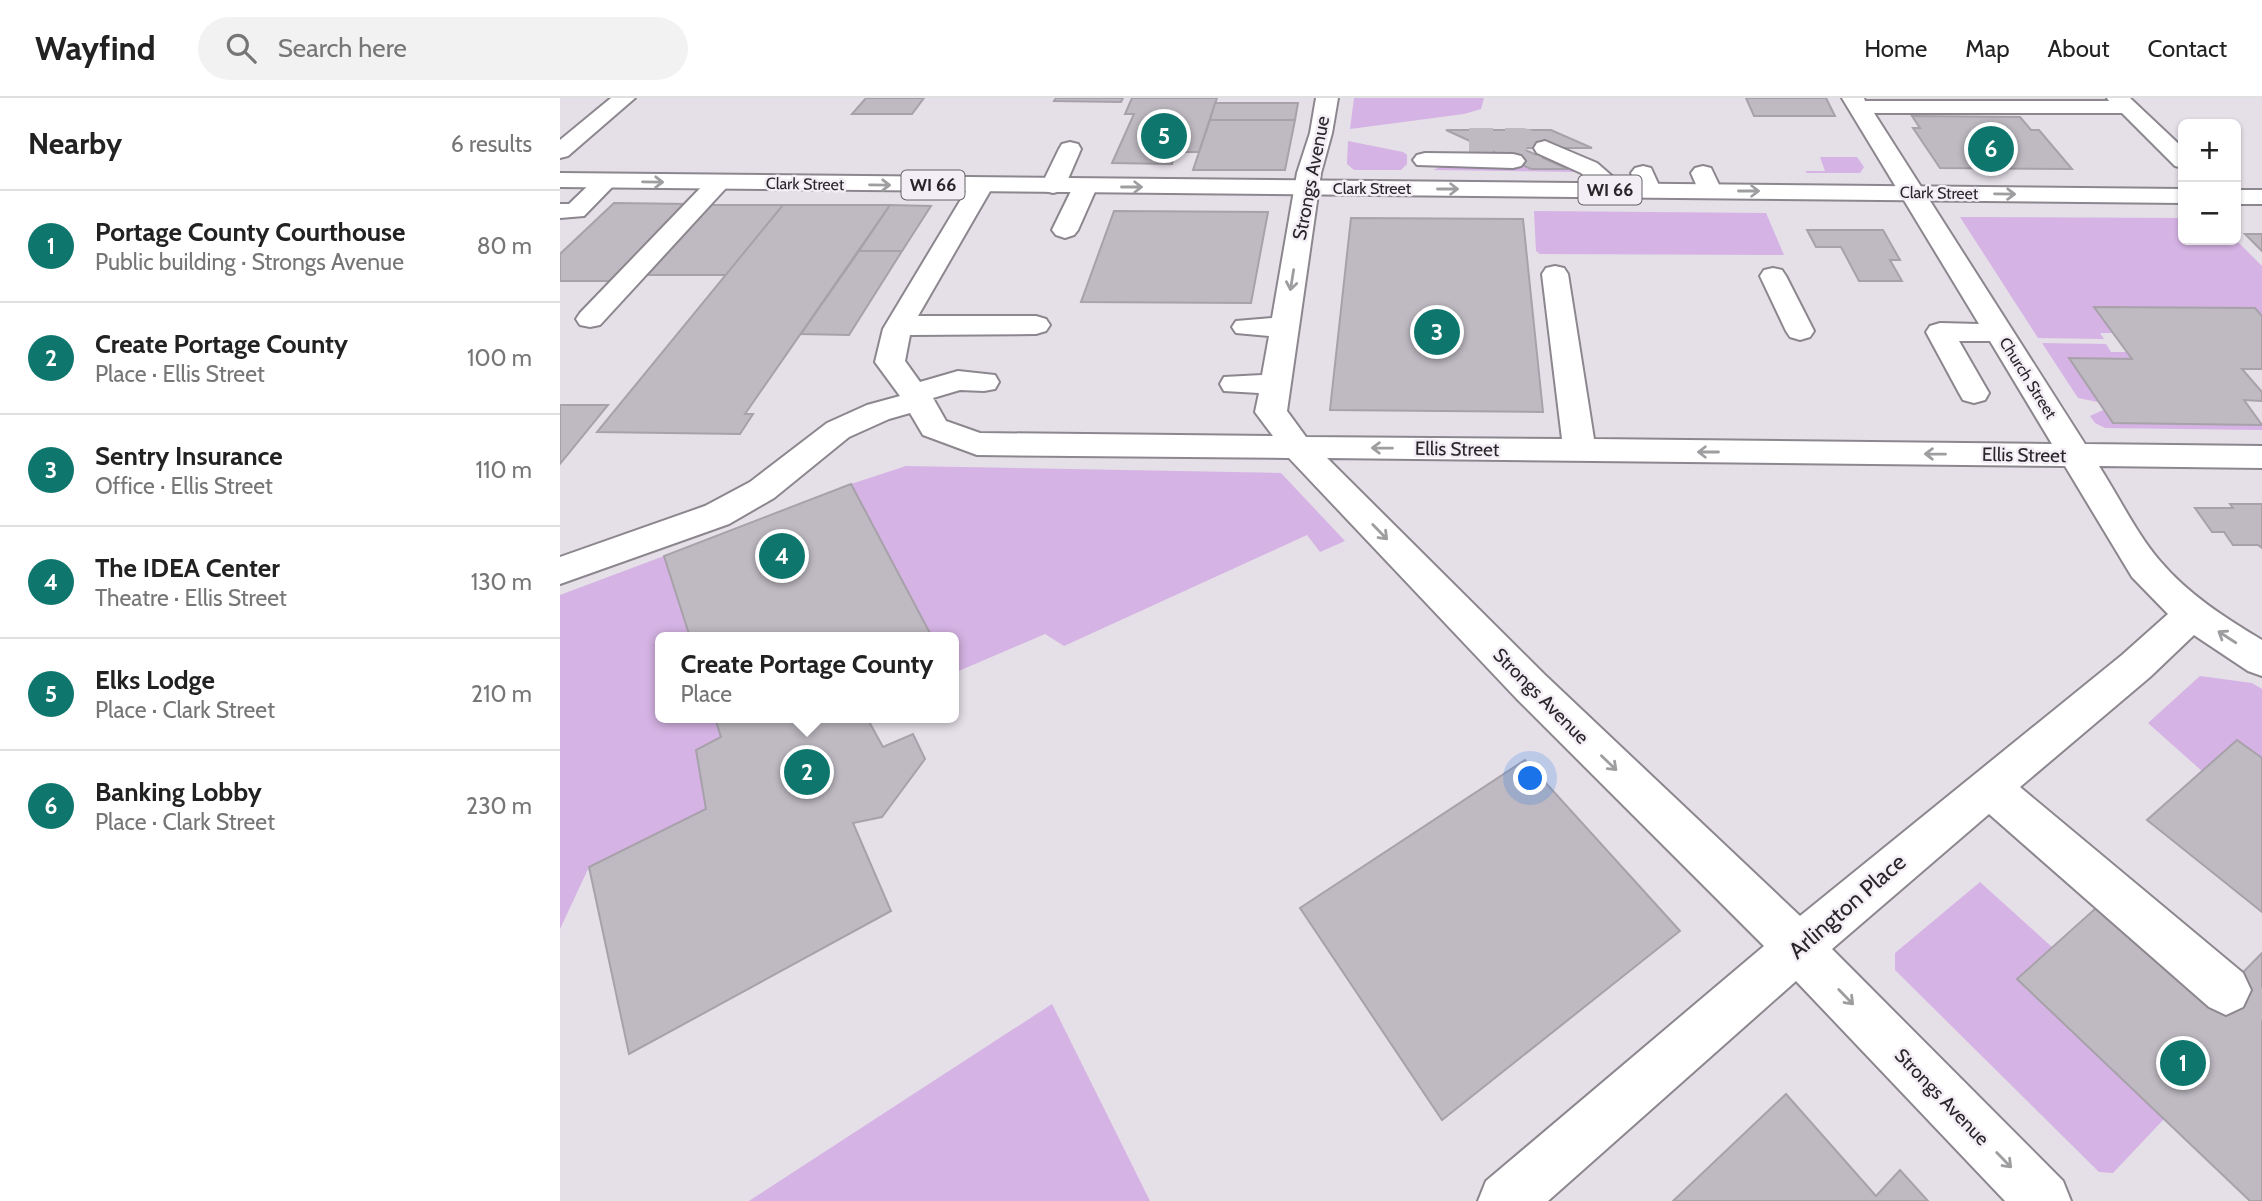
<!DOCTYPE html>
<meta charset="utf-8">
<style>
body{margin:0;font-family:Cabin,sans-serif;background:#f2f2f2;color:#222}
.controls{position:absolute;right:21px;top:21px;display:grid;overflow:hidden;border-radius:10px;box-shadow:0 2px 5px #0004}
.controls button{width:63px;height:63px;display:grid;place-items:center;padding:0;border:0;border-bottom:2px solid #e0e0e0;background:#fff;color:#222;font:35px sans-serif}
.you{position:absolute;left:971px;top:681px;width:24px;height:24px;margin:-18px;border:5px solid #fff;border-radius:50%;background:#1a73e8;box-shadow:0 0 0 10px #1a73e833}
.badge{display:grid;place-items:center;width:46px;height:46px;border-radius:50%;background:#0f766e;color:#fff;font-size:23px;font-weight:700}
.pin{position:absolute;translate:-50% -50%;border:4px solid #fff;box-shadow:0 2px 7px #0006}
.popup{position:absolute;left:95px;top:534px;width:304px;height:91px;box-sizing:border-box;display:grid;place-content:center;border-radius:10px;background:#fff;filter:drop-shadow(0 2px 5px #0005);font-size:23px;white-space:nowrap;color:#767676}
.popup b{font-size:26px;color:#222}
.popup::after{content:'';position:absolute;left:50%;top:100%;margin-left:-14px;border:14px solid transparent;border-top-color:#fff}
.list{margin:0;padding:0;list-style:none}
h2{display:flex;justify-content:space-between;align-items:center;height:91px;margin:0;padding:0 28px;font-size:30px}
h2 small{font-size:23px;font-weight:400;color:#767676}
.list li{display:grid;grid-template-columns:46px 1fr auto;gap:21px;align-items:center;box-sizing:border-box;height:112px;padding:0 28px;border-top:2px solid #e0e0e0}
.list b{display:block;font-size:26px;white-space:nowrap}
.list p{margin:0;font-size:23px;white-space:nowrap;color:#767676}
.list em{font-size:23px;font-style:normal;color:#767676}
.icon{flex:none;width:38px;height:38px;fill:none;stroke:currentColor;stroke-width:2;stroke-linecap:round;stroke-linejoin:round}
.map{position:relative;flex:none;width:1702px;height:1103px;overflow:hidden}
header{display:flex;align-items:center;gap:42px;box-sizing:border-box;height:98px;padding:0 35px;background:#fff;border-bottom:2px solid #e0e0e0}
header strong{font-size:33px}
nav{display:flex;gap:38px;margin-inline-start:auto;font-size:24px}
.search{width:490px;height:63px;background:#f2f2f2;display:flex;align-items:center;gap:18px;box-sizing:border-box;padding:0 24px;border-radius:38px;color:#767676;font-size:26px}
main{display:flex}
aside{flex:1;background:#fff}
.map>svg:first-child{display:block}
.green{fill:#d5b3e4}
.building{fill:#bfbac2;stroke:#a7a1a9;stroke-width:2}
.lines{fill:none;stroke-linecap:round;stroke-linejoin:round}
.minor-tunnel-far1{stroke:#bfbac2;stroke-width:24;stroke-dasharray:24 12;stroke-linecap:butt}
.minor-tunnel{stroke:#bfbac2;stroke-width:49;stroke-dasharray:49 24;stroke-linecap:butt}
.minor-casing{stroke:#8c868e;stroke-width:4}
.major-casing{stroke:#8c868e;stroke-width:4}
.minor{fill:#fff;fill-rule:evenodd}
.major{fill:#fff;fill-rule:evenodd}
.oneway{stroke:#9e9d9f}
.labels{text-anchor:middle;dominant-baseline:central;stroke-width:5;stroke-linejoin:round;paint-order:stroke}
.far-street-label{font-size:16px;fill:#282629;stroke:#f3edf5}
.shield{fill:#f3edf5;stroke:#656266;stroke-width:2}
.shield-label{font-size:18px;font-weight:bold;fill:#282629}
.street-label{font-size:19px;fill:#282629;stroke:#f3edf5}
.near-street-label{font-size:23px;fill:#282629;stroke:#f3edf5}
</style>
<header>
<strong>Wayfind</strong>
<div class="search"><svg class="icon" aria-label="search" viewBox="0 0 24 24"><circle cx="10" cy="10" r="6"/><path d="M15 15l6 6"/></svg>Search here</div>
<nav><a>Home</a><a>Map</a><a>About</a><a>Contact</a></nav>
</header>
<main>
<aside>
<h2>Nearby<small>6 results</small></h2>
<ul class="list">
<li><span class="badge">1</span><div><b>Portage County Courthouse</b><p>Public building · Strongs Avenue</p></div><em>80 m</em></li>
<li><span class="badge">2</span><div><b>Create Portage County</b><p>Place · Ellis Street</p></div><em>100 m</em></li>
<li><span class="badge">3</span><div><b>Sentry Insurance</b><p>Office · Ellis Street</p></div><em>110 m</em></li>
<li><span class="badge">4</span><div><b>The IDEA Center</b><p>Theatre · Ellis Street</p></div><em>130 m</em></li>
<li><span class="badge">5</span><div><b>Elks Lodge</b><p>Place · Clark Street</p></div><em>210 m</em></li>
<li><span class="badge">6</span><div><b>Banking Lobby</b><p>Place · Clark Street</p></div><em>230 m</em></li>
</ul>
</aside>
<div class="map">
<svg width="1702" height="1103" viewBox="0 0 1702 1103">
<rect width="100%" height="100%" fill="#e5dfe8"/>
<g class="green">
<polygon points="794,0 924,0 921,11 904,16 790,31"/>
<polygon points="788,43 843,54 847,57 847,66 841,72 794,72 787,66"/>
<polygon points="1260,59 1297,59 1304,69 1300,75 1247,75 1245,73 1265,73"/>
<polygon points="888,66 1004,66 1019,74 873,72"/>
<polygon points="974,113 1206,115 1224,157 980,156 976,153"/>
<polygon points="1400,119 1623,120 1623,142 1676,142 1702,168 1702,218 1535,209 1553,235 1540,235 1544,241 1478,240"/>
<polygon points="1482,245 1546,246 1551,254 1567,254 1572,261 1510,261 1538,304 1518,300"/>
<polygon points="1543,312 1553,325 1702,327 1702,332 1545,330 1535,325 1530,318"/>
<polygon points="346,368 721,375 785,443 760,454 747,437 504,548 485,536 394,575 394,539 372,539 291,386"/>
<polygon points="104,458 130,539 100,539 100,620 155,620 161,639 146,711 29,769 0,831 0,497"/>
<polygon points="1640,578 1692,585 1702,591 1702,660 1677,642 1643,674 1588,625"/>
<polygon points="1420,784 1493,850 1458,882 1604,1021 1553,1075 1539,1074 1335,872 1335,855"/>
<polygon points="492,906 590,1103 189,1103"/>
</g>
<g class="building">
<polygon points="306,0 364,0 352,16 292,16"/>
<polygon points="496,0 563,0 561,4 494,3"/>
<polygon points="572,0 657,0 639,54 616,54 612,66 552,65 574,16 565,16"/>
<polygon points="1186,0 1266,0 1275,18 1194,18"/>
<polygon points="655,5 738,5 735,22 650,22"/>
<polygon points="1352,18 1460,19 1471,32 1479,32 1512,71 1380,70 1353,30 1360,30"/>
<polygon points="650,22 735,22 725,72 633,72"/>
<polygon points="886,32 991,32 1032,50 961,50 1008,71 971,71"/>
<polygon points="54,105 128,106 56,183 0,183 0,156"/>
<polygon points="149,107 223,107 167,177 87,177"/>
<polygon points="223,107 330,107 185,316 193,316 180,336 37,334"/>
<polygon points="330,107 371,108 342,153 299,153"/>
<polygon points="554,113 708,114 691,205 521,204"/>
<polygon points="791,120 963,121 983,314 770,312"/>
<polygon points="1247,132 1323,132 1340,162 1330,162 1342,183 1299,183 1281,149 1256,149"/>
<polygon points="1685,136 1702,136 1702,153"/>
<polygon points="299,153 342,153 289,237 241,236"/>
<polygon points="1534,209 1695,210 1702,218 1702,271 1682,271 1702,294 1702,303 1684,302 1702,327 1553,325 1509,260 1572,261"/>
<polygon points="0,307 48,307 0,366"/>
<polygon points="291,386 372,539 130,539 104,458"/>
<polygon points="1670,406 1702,406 1702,450 1698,447 1673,447 1664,434 1652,434 1635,410 1673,410"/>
<polygon points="155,620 307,620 323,649 353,636 365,661 322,719 293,725 331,813 69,956 29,769 146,711 136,652 161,639"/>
<polygon points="1677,642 1702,660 1702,814 1587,722"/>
<polygon points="965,662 1120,833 882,1022 740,810"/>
<polygon points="1536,810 1650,908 1702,855 1702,1103 1690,1103 1457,881"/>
<polygon points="1226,996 1316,1098 1340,1072 1368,1103 1113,1103"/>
</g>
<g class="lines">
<polyline class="minor-tunnel-far1" points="909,42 963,42 985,50"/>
<polyline class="minor-tunnel" points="1666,892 1702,922"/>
<g class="minor-casing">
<g id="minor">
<polygon points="51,0 75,0 8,58 0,60 0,42"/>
<path d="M756,0H778L772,35L761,75L727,313L746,339L1002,341L982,176L986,170L995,168L1004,170L1008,176L1034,341L1492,346L1430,243H1399L1429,295L1425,302L1414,305L1403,302L1399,295L1366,234L1370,228L1380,225L1419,226L1282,0H1304L1305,3H1549L1547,0H1570L1623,50V70L1615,68L1562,15H1314L1525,346L1702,348V370L1539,368C1559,399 1576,435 1600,463C1628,496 1665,520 1702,542V578L1688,573L1634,537L1590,579L1460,689L1683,875L1691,892L1683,909L1666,917L1649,909L1429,716L1272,851L1503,1083L1511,1103H1445L1236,883L988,1103H918L926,1083L1204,848L956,600L729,360L417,357L363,337L350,315L329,321L289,339L214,400L169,426L0,486V459L145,408L190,384L267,325L307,307L340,298L315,264L323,231L409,88L413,83L421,81L429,83L433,88L358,218H476L486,221L490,227L486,233L476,236L350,237L345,263L360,284L398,273L435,277L439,284L435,291L424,293L400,292L373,300L386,323L420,335L713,338L695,314L699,295L664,293L660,286L664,279L702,277L709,238L676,235L672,229L676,223L712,220L737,75L750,35ZM767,360L1505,368L1572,479L1608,516L1562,557L1240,818L984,576Z"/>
<polygon points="985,43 1037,65 1068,92 1065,97 1056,99 1047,97 1021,75 977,55 974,50 977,45"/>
<polygon points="510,44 518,46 521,51 505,88 501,93 493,95 485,93 481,88 499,51 502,46"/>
<polygon points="865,55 953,56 961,58 965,63 961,68 953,70 857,67 853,62 857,57"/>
<polygon points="1083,68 1091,70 1101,92 1098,97 1089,99 1080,97 1071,75 1075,70"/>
<polygon points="1143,68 1151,70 1162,93 1159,98 1150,100 1141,98 1131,75 1135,70"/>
<polygon points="46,76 54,78 58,83 24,118 0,120 0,106 9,106 38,78"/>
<polygon points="158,78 166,80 170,85 166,90 40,227 30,229 20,227 16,221 20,215 150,80"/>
<polygon points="525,82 534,84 537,89 518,132 514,137 505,140 496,137 492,132 513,89 516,84"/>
<polygon points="1213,170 1222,172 1226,178 1254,233 1250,239 1240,242 1230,239 1226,233 1200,178 1204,172"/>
</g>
</g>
<g class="major-casing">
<g id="major">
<polygon points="0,75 1623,91 1623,105 0,89"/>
<rect x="1676" y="92" width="26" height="14"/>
</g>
</g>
<use href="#minor" class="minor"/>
<use href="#major" class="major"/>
</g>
<defs><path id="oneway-shaft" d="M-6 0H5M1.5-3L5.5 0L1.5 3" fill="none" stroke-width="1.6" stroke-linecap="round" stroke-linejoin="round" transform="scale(1.75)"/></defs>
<g class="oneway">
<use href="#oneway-shaft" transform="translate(93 84) rotate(1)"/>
<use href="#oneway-shaft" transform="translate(320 87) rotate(1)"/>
<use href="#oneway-shaft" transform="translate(572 89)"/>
<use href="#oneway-shaft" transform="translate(888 91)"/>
<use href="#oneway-shaft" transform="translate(1189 93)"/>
<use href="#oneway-shaft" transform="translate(1445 96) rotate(1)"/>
<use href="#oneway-shaft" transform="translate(732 182) rotate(99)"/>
<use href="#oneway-shaft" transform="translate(822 350) rotate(-179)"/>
<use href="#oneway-shaft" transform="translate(1148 354) rotate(-180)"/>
<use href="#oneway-shaft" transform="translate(1375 356) rotate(-179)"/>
<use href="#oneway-shaft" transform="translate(820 434) rotate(46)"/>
<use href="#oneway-shaft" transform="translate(1667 539) rotate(-147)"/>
<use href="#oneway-shaft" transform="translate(1049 665) rotate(44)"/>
<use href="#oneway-shaft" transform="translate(1286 899) rotate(46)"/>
<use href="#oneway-shaft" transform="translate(1444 1062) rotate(46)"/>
</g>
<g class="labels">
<g class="far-street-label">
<text transform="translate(245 86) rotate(1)">Clark Street</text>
<text x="812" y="90">Clark Street</text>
<text transform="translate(1379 95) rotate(1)">Clark Street</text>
<text transform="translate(1468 280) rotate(58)">Church Street</text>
</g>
<g class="shield">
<rect x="341.5" y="72.5" width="63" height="29" rx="5"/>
<rect x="1018.5" y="77.5" width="63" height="29" rx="5"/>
</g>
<g class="shield-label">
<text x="373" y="87">WI 66</text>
<text x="1050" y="92">WI 66</text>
</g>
<g class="street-label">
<text transform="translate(751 80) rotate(-79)">Strongs Avenue</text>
<text transform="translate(897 351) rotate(1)">Ellis Street</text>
<text transform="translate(1464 357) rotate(1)">Ellis Street</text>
<text transform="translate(981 598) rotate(45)">Strongs Avenue</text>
<text transform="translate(1382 999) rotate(46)">Strongs Avenue</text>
</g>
<g class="near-street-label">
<text transform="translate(1287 808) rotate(-41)">Arlington Place</text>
</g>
</g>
</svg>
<div class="controls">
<button>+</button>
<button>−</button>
</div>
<div class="you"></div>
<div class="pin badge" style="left:1623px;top:965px">1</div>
<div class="pin badge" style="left:247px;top:674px">2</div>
<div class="popup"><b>Create Portage County</b>Place</div>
<div class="pin badge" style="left:877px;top:234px">3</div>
<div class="pin badge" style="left:222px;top:458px">4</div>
<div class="pin badge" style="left:604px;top:38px">5</div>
<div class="pin badge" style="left:1431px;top:51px">6</div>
</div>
</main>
